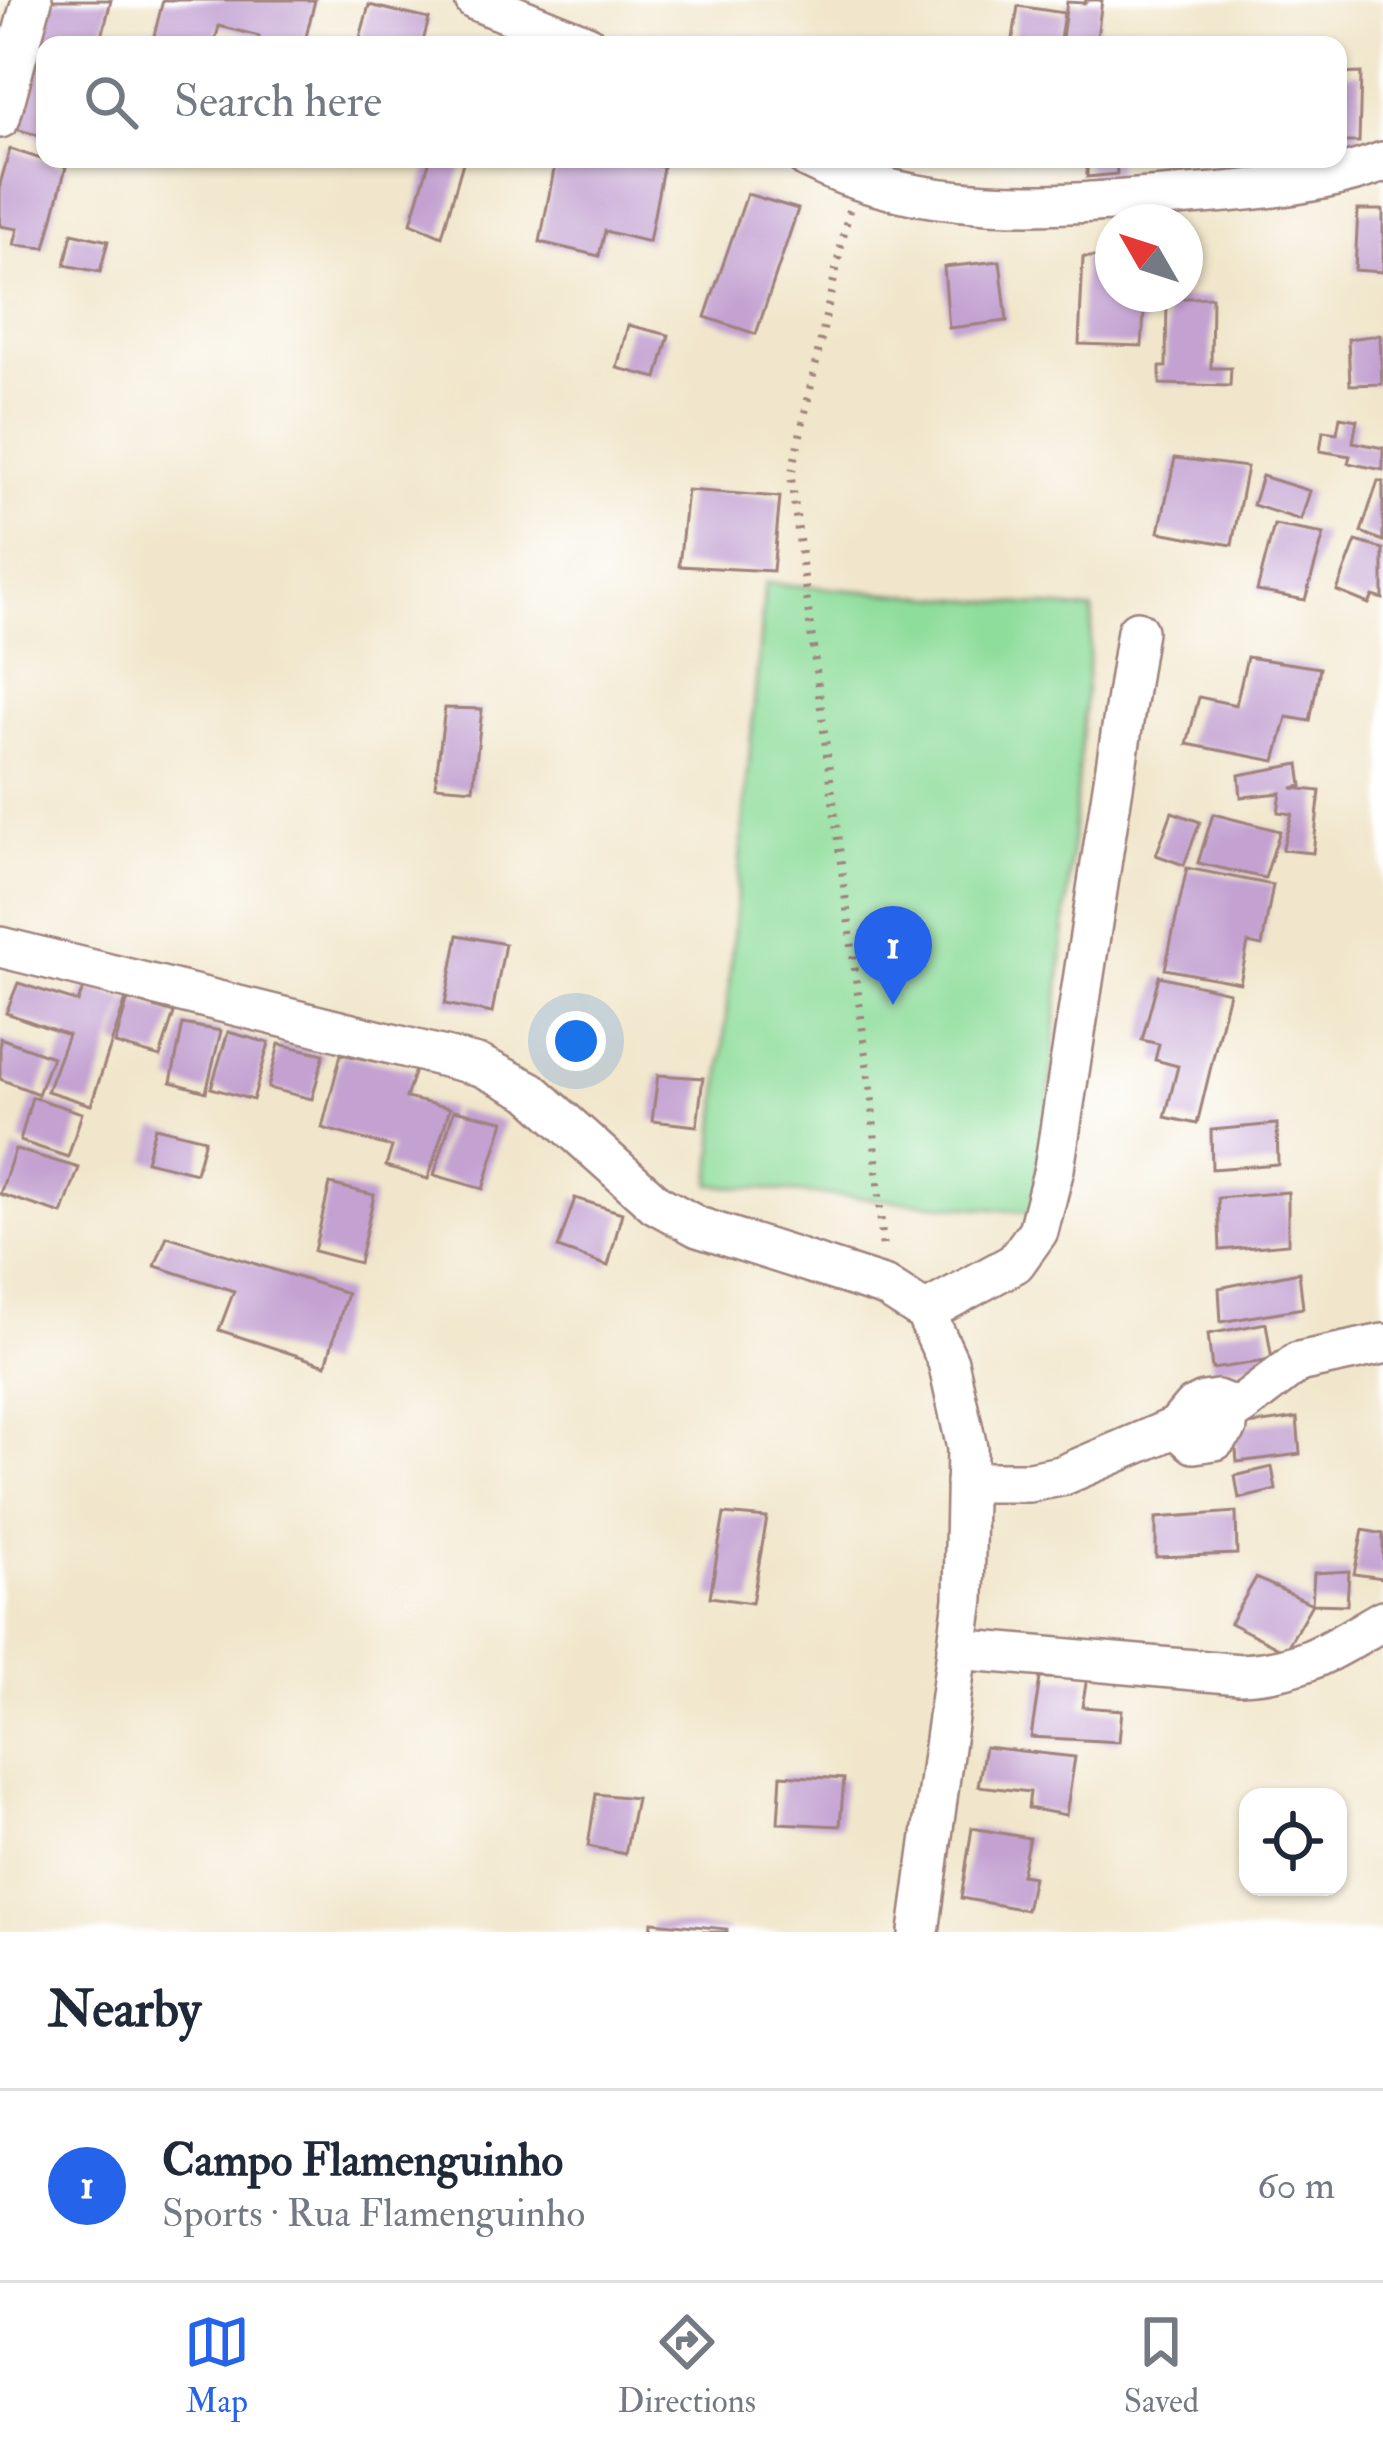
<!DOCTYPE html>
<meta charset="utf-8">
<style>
body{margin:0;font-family:"IM FELL Double Pica",serif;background:#f2f2f3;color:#1f2937}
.controls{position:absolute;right:36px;bottom:36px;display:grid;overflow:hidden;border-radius:24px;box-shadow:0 3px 9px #0004}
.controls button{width:108px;height:108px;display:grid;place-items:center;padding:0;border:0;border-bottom:3px solid #e0e1e3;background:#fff;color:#1f2937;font:60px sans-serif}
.compass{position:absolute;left:1095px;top:204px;width:108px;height:108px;border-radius:50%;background:#fff;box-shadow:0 3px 9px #0004;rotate:309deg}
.you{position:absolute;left:576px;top:1041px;width:42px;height:42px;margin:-30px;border:9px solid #fff;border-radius:50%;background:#1a73e8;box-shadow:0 0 0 18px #1a73e833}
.badge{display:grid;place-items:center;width:78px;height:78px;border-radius:50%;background:#2563eb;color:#fff;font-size:39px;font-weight:700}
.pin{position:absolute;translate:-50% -99px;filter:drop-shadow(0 3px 6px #0008)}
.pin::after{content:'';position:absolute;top:63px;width:42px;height:36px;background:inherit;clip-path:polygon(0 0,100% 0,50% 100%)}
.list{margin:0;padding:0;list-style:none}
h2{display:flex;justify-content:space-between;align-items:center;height:156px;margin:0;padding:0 48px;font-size:51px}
h2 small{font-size:39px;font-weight:400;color:#747a83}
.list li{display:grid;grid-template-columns:78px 1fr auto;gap:36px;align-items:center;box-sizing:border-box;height:192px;padding:0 48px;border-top:3px solid #e0e1e3}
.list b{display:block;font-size:45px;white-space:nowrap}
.list p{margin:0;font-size:39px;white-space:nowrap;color:#747a83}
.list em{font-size:39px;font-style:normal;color:#747a83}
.icon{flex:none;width:66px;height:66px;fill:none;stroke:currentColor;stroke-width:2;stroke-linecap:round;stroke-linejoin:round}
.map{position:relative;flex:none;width:1383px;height:1932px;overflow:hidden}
.search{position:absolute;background:#fff;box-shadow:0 3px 9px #0004;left:36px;right:36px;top:36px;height:132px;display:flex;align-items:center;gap:30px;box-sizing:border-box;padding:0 42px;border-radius:24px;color:#747a83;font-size:45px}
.sheet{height:348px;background:#fff}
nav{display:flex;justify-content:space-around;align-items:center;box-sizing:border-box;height:168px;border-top:3px solid #e0e1e3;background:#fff;font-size:33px;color:#747a83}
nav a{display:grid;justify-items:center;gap:6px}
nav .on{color:#2563eb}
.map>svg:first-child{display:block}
.green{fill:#8fdd9b;stroke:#6c7e63;stroke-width:3}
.building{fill:#c3a1d1}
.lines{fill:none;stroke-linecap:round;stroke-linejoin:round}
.street-casing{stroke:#9e827b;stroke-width:44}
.path{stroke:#9e827b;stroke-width:8;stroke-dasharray:3 9;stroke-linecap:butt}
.street{stroke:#fff;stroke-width:39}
</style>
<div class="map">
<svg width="1383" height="1932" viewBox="0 0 1383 1932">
<rect width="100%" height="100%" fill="#fff"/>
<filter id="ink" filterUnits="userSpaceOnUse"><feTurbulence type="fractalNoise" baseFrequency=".00833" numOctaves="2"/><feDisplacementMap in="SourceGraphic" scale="24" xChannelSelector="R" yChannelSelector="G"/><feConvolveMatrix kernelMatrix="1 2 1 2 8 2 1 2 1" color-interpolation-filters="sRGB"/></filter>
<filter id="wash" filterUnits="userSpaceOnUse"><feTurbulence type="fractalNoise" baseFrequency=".004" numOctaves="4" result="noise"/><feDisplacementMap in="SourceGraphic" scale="48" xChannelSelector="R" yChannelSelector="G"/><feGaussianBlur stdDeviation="2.7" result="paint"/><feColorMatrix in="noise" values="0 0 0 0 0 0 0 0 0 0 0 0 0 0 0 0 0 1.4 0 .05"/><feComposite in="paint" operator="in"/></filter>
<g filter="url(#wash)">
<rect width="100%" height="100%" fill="#f1e6cb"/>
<polygon class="green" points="765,583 1093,610 1039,1213 711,1185"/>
<g id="blocks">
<g class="building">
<polygon points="36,0 111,0 100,45 45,47 26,42"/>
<polygon points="163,0 315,0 304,45 258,45 259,36 219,26 214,45 152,44"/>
<polygon points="1086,0 1102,0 1096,45 1061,45 1067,2 1085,3"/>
<polygon points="369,5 429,19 422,45 358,45"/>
<polygon points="1018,6 1064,13 1059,45 1012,45"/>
<polygon points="27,51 45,55 45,137 8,127"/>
<polygon points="1361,73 1359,142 1338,142 1338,74"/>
<polygon points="10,149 66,167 45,248 14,245 18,229 0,226 0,184"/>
<polygon points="430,159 464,159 442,236 411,223"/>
<polygon points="556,159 636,159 635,162 663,167 649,242 605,231 599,256 540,242"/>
<polygon points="1087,159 1116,159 1117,174 1087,177"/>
<polygon points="747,194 798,209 756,334 705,317"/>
<polygon points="1358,210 1383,210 1383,272 1355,270"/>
<polygon points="72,233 108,241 100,272 65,265"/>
<polygon points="1083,257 1113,257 1113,294 1145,294 1142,346 1079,344"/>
<polygon points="1000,261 1007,321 949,328 944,267"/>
<polygon points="1212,297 1211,368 1231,368 1230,386 1160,384 1160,367 1166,367 1167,299"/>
<polygon points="628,325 669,335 657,378 617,368"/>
<polygon points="1380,335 1382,384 1350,385 1348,339"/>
<polygon points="1340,417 1357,420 1353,442 1383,448 1383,470 1348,463 1350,456 1320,451 1323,431 1337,433"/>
<polygon points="1175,458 1247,467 1232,545 1159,532"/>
<polygon points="1262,476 1310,491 1301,520 1253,505"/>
<polygon points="1378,481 1383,482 1383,541 1361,532"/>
<polygon points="687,490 780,497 773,571 679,566"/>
<polygon points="1274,525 1324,534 1305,600 1257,591"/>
<polygon points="1356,541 1383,549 1383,599 1373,596 1369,604 1337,591"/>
<polygon points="1247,657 1320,668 1310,721 1287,717 1275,761 1187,744 1199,697 1236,705"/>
<polygon points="445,708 482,709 473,789 435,786"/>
<polygon points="1299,764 1302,786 1292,788 1320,791 1313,853 1282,850 1292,814 1278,812 1281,793 1241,797 1239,775"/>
<polygon points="1172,812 1200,822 1184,865 1156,855"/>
<polygon points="1213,814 1280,831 1265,878 1198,863"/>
<polygon points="1187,868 1273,885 1262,946 1248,943 1240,983 1165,969"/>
<polygon points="458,935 505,944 492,1013 445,1004"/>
<polygon points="1159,976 1229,992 1197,1124 1165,1117 1178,1066 1155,1060 1159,1044 1142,1040"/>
<polygon points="18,983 78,1002 84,986 126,999 91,1105 47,1091 68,1035 6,1013"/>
<polygon points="128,999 174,1013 160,1057 115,1044"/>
<polygon points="183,1024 221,1031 206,1092 171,1082"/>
<polygon points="228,1032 269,1043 253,1100 211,1088"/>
<polygon points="0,1038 52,1057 38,1094 0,1079"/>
<polygon points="279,1044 324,1054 312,1099 268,1088"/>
<polygon points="341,1054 415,1070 406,1098 450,1108 428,1179 386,1166 392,1147 322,1128"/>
<polygon points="658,1075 703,1078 697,1126 652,1121"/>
<polygon points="32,1097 82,1113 68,1157 20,1141"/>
<polygon points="454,1110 504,1121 483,1189 434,1175"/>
<polygon points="1277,1124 1278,1164 1212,1169 1211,1130"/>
<polygon points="155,1127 205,1139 196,1173 146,1161"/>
<polygon points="15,1149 79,1168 62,1214 0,1194"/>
<polygon points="330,1184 374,1195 359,1263 314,1251"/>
<polygon points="1288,1192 1288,1244 1220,1250 1218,1198"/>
<polygon points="575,1198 622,1213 608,1266 558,1248"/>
<polygon points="167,1236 347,1293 326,1365 219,1330 234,1291 155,1266"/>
<polygon points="1299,1272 1303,1308 1221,1322 1219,1288"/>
<polygon points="1266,1323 1272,1360 1212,1369 1208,1334"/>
<polygon points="1297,1418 1300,1454 1237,1462 1234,1427"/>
<polygon points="1272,1467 1276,1490 1239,1499 1235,1476"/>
<polygon points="1236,1512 1237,1554 1156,1557 1156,1518"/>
<polygon points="724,1514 767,1518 752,1603 710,1597"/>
<polygon points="1363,1530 1383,1534 1383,1578 1354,1574"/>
<polygon points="1349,1571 1347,1605 1312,1604 1314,1573"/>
<polygon points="1256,1578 1312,1604 1285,1651 1230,1623"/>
<polygon points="1040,1678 1087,1678 1082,1707 1122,1710 1119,1742 1031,1737"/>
<polygon points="985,1747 1075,1757 1066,1815 1028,1808 1030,1792 978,1786"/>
<polygon points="781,1775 844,1779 840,1826 778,1823"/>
<polygon points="596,1794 636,1798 625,1854 588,1846"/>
<polygon points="972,1828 1029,1838 1021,1875 1033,1877 1026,1910 961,1898"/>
<polygon points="652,1922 727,1929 727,1932 651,1932"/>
</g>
</g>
</g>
<g filter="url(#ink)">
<use href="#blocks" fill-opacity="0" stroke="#9e827b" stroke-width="3"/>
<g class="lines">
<g class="street-casing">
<g id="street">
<polyline points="475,0 587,45"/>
<polyline points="0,118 32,0"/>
<path d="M808,159C921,217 1054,206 1176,196C1245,191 1318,186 1383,162"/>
<polyline points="0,947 481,1066 530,1091 656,1204 698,1227 886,1287 925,1312 948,1362 967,1448 964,1599 919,1932"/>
<polyline points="925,1312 1015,1263 1038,1231 1054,1169 1137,631"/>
<polyline points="1229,1415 1298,1362 1383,1344"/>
<polyline points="966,1482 1029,1482 1061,1476 1176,1427 1192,1408 1204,1402 1217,1400 1227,1404 1227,1427 1215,1440 1194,1443 1176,1427"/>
<path d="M957,1649L1240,1674C1304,1671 1329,1651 1383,1620"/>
</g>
</g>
<polyline class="path" points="849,210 791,477 872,1102 883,1251"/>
<use href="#street" class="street"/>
</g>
</g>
</svg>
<div class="controls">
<button><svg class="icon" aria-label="locate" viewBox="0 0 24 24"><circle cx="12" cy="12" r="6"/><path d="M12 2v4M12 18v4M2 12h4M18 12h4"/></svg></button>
</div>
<svg class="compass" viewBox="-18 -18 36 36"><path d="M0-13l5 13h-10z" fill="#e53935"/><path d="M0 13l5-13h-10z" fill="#747a83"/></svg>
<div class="you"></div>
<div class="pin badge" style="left:893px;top:1005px">1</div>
<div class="search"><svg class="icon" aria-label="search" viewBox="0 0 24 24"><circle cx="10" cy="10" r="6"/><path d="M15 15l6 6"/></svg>Search here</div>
</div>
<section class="sheet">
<h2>Nearby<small></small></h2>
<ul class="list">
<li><span class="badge">1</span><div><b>Campo Flamenguinho</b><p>Sports · Rua Flamenguinho</p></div><em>60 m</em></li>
</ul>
</section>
<nav>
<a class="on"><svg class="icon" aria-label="map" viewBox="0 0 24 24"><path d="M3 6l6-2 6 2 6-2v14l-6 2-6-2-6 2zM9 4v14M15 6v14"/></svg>Map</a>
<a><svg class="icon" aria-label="directions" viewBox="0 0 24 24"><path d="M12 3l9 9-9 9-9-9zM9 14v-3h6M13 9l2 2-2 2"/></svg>Directions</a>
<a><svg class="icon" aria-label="saved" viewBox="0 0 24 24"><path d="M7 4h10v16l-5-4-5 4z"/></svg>Saved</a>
</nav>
